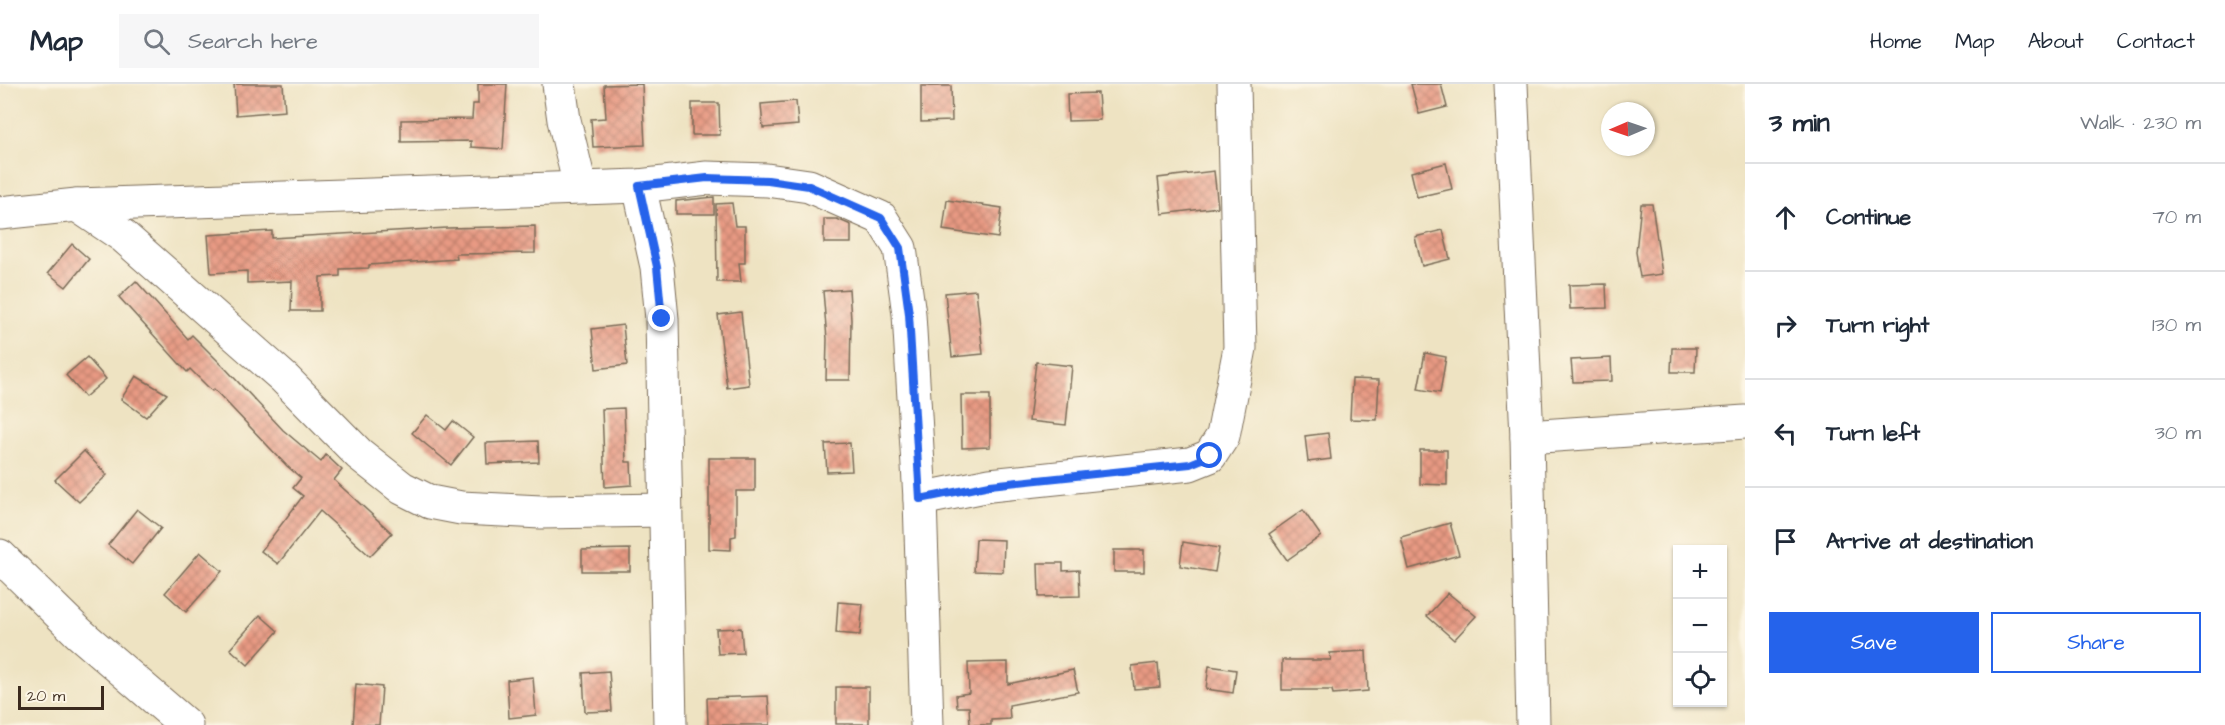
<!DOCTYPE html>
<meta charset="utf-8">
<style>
body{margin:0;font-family:"Architects Daughter",sans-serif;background:#f6f6f7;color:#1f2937}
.controls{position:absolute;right:18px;bottom:18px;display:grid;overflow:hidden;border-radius:0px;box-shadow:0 2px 4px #0004}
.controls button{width:54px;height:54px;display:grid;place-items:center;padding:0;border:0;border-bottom:2px solid #e0e1e3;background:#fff;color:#1f2937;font:30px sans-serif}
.compass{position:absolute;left:1601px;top:18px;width:54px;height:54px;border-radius:50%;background:#fff;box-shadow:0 2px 4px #0004;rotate:268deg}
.scale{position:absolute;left:18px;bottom:15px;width:86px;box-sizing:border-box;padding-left:6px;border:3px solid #3b2a1e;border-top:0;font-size:16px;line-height:21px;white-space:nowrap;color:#3b2a1e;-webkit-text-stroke:4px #fcf5e5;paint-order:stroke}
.stop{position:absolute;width:18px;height:18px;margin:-14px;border:4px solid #2563eb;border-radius:50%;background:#fff}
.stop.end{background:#2563eb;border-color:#fff;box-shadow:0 2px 6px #0008}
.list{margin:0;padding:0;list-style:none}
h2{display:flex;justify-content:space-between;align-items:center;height:78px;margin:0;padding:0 24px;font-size:26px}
h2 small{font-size:20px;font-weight:400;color:#747a83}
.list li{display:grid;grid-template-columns:39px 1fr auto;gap:18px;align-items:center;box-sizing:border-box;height:108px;padding:0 24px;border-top:2px solid #e0e1e3}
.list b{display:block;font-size:22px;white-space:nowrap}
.list em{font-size:20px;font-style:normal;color:#747a83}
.actions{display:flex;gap:12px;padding:18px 24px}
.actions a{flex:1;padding:14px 0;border:2px solid #2563eb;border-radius:0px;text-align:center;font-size:21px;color:#2563eb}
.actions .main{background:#2563eb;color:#fff}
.icon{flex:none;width:33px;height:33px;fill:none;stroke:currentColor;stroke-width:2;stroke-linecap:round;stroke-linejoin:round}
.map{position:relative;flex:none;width:1745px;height:641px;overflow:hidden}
header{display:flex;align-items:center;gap:36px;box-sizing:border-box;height:84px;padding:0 30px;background:#fff;border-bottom:2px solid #e0e1e3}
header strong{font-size:28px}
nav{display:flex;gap:33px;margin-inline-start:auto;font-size:21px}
.search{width:420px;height:54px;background:#f6f6f7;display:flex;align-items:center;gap:15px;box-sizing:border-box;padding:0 21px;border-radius:0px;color:#747a83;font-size:22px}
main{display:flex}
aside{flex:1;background:#fff}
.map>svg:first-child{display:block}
.building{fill:url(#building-cross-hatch)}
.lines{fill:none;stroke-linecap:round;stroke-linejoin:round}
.minor-casing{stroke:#7a6b57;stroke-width:35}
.minor{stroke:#fff;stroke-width:33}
.route{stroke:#2563eb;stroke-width:8}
</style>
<header>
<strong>Map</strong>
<div class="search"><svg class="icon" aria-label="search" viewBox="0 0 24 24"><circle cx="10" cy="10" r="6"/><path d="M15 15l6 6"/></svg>Search here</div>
<nav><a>Home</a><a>Map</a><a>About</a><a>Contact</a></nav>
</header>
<main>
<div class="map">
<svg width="1745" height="641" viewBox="0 0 1745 641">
<defs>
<pattern id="building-cross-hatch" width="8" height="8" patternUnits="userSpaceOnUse" patternTransform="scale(1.5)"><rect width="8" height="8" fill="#e89a83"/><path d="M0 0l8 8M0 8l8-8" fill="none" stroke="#bd7e6b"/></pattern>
</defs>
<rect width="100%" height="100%" fill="#fcf5e5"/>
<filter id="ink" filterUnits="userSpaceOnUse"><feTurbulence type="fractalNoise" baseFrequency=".0167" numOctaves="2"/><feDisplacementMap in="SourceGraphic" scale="12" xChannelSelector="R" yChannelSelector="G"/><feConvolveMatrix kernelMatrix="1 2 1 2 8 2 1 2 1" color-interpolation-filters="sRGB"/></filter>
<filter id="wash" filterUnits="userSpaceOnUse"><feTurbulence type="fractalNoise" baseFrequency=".008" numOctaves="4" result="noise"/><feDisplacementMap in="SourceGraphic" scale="24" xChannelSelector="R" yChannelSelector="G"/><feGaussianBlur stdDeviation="1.35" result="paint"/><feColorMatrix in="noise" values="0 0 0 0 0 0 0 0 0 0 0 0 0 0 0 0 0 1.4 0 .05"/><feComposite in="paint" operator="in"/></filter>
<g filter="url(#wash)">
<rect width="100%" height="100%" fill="#eee3c2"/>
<g id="blocks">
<g class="building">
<polygon points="234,0 283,0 285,27 236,31"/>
<polygon points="478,0 507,0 503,65 471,63 471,57 401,58 401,36 472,35 473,20 478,20"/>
<polygon points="642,0 645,61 593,63 591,35 606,34 604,1"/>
<polygon points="1411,0 1441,0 1447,23 1419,30"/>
<polygon points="921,2 951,2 952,37 921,38"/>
<polygon points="1098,9 1100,36 1068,37 1067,10"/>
<polygon points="796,17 798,41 763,44 761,20"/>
<polygon points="692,19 719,19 720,51 692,51"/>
<polygon points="1446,79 1452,105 1417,113 1411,88"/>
<polygon points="1214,87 1218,123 1162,130 1158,94"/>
<polygon points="714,113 714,130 676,130 676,117"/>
<polygon points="947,116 1002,124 998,154 943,146"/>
<polygon points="732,119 735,142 745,142 745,179 739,179 741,198 717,198 716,120"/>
<polygon points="1641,120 1652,120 1662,190 1640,193 1636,168"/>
<polygon points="824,135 837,135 851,141 851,159 824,159"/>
<polygon points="535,142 535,169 456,170 457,175 369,181 369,184 340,185 340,192 320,193 320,227 291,227 292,197 247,199 247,187 211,189 208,151 272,147 272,154 447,144"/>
<polygon points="1443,146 1450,175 1422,182 1415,153"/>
<polygon points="72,160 89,175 66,203 48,189"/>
<polygon points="136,197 188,255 192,251 225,284 283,346 321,378 326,371 342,386 334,396 392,449 370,472 320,427 278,480 261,467 303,412 293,404 301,394 287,382 214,305 212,307 190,285 187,288 119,213"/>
<polygon points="1606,200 1607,224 1570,225 1569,201"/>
<polygon points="849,205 851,236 850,296 826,296 827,255 823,207"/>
<polygon points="976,206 983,270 952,273 945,209"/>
<polygon points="741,228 749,301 727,304 718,231"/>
<polygon points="623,241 627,281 596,285 592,245"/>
<polygon points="1672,264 1696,264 1695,288 1671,288"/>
<polygon points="1425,269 1446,273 1440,309 1418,305"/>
<polygon points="87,273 106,295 85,313 66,291"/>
<polygon points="1611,274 1612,297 1573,298 1571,276"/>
<polygon points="1036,278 1072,282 1066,341 1029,337"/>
<polygon points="136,292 167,310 146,333 121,315"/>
<polygon points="1352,295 1379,296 1377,336 1350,335"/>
<polygon points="961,311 990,311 990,363 962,364"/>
<polygon points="624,324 626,378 631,378 632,401 605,403 602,325"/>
<polygon points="427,331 446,346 453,337 473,353 451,381 412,349"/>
<polygon points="1328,349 1331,375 1308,378 1305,352"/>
<polygon points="538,357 539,378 487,380 486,359"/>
<polygon points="850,359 852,387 827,388 825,360"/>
<polygon points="1420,366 1447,366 1447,401 1420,400"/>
<polygon points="84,367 107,391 79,418 55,396"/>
<polygon points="709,374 755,374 755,407 736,407 736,452 731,453 731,466 709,465"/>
<polygon points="137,425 161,444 132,480 108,461"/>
<polygon points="1303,426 1321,452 1287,476 1269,450"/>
<polygon points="1450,439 1459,471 1409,485 1401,453"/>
<polygon points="976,455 1004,456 1003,488 974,487"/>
<polygon points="1183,458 1219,464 1215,488 1180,482"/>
<polygon points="630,465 630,487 582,487 582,466"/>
<rect x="1114" y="466" width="30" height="22"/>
<polygon points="200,468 222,487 186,528 165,509"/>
<polygon points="1038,479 1063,479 1063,487 1079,486 1080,512 1039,513"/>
<polygon points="1448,509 1476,532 1454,556 1427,532"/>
<polygon points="838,518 863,520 860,551 836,549"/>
<polygon points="260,531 278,547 248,581 230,565"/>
<polygon points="741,544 743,569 718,570 716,545"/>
<polygon points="1366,567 1368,607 1333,610 1332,606 1282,606 1282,576 1331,576 1330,569"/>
<polygon points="1008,578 1008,600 1073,586 1078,608 1009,621 1010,635 991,636 991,641 970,641 969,623 957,623 956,611 969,609 968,579"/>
<polygon points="1158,579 1160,603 1134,605 1132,582"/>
<polygon points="1209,582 1236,586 1233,609 1206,605"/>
<polygon points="609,587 612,627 585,628 583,589"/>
<polygon points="533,593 536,631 509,634 507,596"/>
<polygon points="356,600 382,603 379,641 353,641"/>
<rect x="836" y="603" width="33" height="37"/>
<polygon points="768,612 770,641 708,641 707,614"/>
</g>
</g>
</g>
<g filter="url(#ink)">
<use href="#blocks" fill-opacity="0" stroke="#7a6b57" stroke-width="1.5"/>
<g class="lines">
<g class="minor-casing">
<g id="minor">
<polyline points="559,0 564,36 580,102"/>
<polyline points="1511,0 1527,353 1533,641"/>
<polyline points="639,102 657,183 662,235 670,641"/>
<polyline points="77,121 123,152 284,294 359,370 402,404 430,418 461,424 541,428 665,426"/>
<polyline points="0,129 77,121 639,102 707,94 767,96 809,102 881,134 900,164 909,230 920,415 927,641"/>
<polyline points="1527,353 1745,338"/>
<polyline points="920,415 990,401 1190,380 1210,372 1223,352 1240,264 1234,0"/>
<polyline points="0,472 79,549 186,641"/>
</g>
</g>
<use href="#minor" class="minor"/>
</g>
</g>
<g class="lines" filter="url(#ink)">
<polyline class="route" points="662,235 657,183 639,102 707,94 768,96 809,102 881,134 900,164 909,230 920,415 990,401 1190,380 1210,372"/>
</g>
</svg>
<div class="controls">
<button>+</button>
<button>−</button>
<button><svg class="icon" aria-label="locate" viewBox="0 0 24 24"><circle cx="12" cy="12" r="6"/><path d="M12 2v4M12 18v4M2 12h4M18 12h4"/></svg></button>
</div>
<svg class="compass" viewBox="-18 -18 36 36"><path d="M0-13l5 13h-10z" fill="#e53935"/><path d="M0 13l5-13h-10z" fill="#747a83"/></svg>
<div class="scale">20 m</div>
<div class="stop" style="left:1210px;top:372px"></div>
<div class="stop end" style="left:662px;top:235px"></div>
</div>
<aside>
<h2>3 min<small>Walk · 230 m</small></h2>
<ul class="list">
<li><svg class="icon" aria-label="ahead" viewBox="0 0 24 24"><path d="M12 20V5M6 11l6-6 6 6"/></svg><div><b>Continue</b></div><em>70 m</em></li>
<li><svg class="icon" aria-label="right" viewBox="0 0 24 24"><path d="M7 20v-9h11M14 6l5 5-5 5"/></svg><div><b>Turn right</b></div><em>130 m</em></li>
<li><svg class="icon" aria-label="left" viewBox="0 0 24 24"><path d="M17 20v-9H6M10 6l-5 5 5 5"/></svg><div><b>Turn left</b></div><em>30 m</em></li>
<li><svg class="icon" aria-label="arrive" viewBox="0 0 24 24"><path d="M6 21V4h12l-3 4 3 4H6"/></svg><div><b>Arrive at destination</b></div></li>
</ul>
<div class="actions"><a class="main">Save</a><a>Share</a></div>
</aside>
</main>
